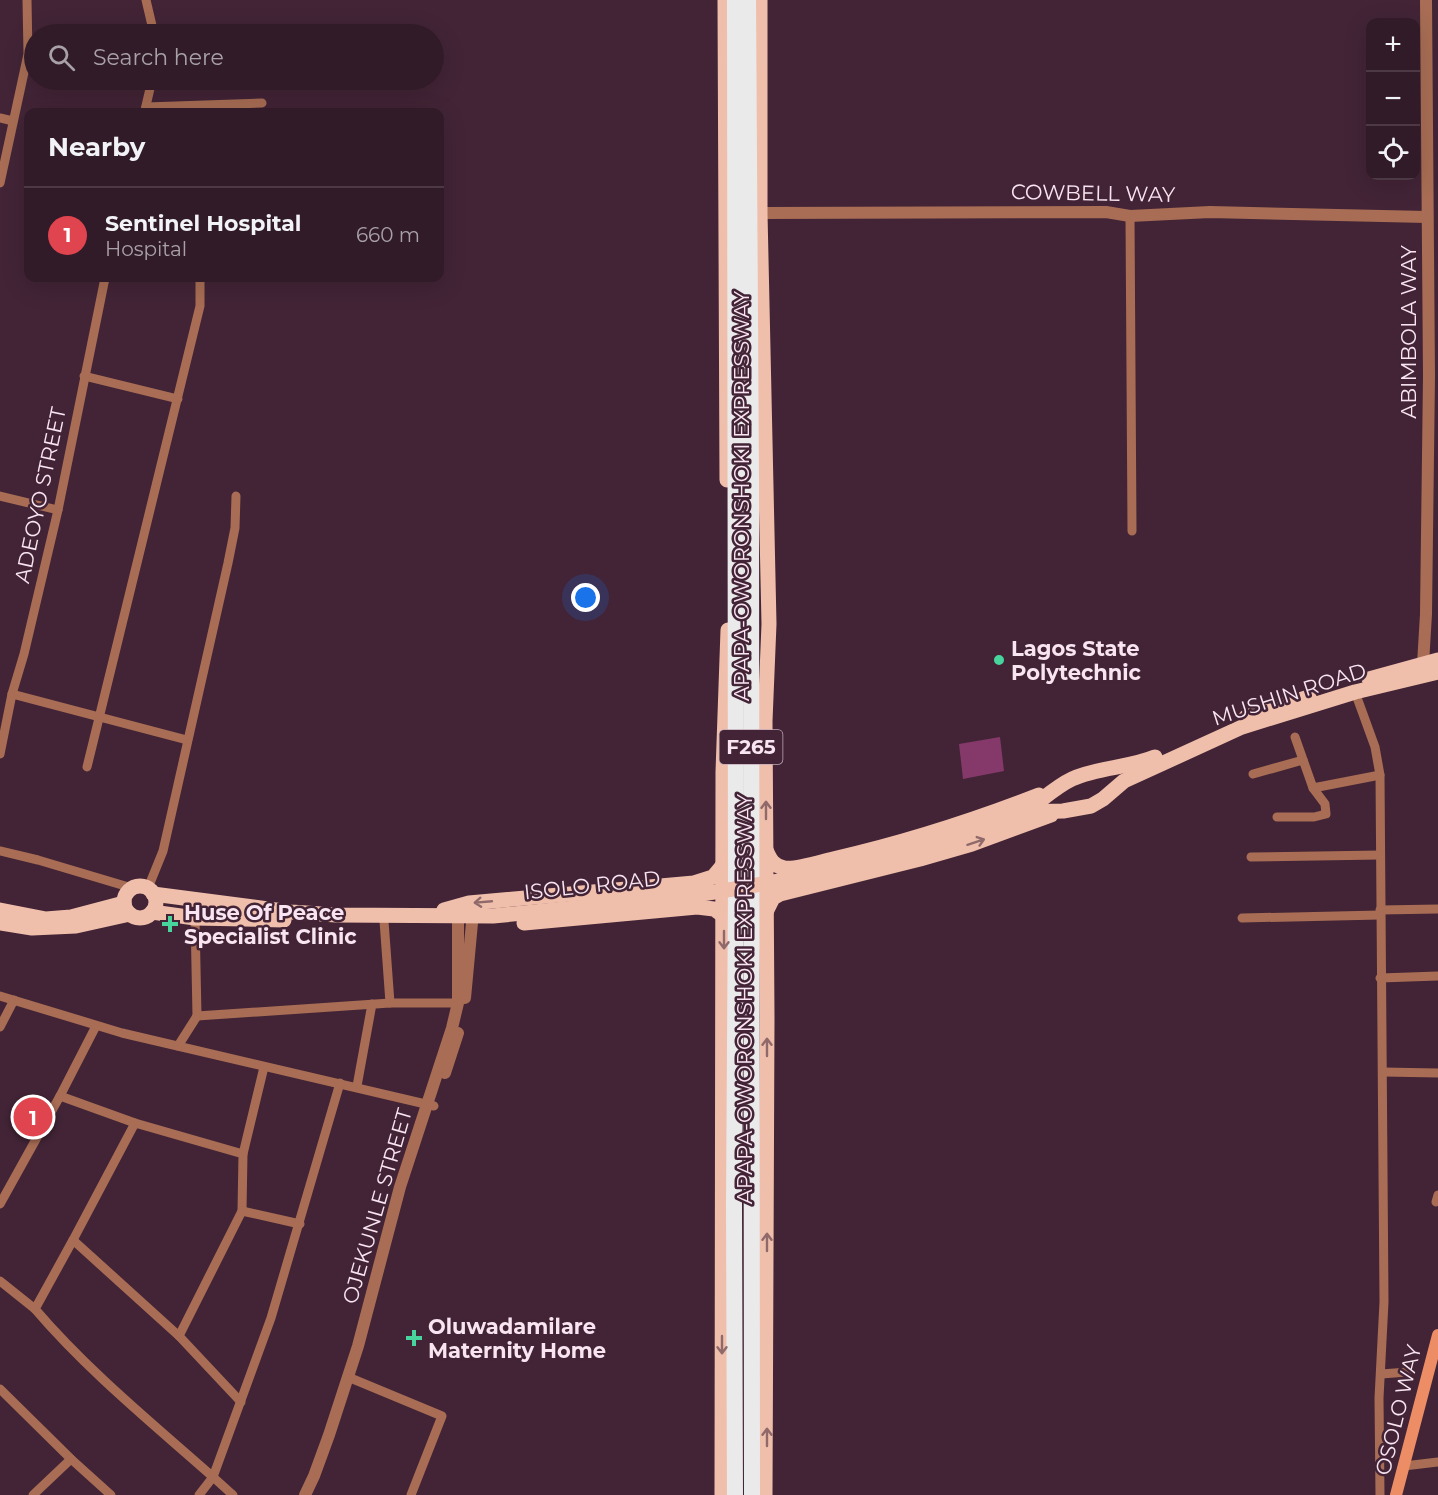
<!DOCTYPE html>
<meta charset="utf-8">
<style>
body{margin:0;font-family:Montserrat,sans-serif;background:#3d2834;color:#f1f3f6}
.controls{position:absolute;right:18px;top:18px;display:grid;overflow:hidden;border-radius:12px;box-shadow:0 6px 24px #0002}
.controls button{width:54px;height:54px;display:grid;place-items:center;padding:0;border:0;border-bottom:2px solid #4d3945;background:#321b28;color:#f1f3f6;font:30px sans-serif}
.you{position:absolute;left:586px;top:598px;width:21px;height:21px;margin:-15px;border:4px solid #fff;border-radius:50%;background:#1a73e8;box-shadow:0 0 0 9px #1a73e833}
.badge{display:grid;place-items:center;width:39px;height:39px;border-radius:50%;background:#48d49d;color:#fff;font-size:20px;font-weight:700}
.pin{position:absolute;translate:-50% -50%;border:3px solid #fff;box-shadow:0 2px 6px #0006}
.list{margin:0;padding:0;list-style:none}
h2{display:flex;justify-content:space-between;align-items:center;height:78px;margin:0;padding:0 24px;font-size:26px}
h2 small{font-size:20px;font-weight:400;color:#a8a1a8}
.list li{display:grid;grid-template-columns:39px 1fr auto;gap:18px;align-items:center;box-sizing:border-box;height:96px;padding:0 24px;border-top:2px solid #4d3945}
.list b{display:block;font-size:22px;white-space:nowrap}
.list p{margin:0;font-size:20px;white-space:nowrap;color:#a8a1a8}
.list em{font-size:20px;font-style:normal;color:#a8a1a8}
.icon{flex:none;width:33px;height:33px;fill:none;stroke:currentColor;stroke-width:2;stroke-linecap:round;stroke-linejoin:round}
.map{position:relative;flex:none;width:1438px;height:1495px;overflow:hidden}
.search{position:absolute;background:#321b28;box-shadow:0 6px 24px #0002;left:24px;top:24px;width:420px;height:66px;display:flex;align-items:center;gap:15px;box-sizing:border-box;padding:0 21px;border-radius:33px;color:#a8a1a8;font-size:22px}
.panel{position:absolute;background:#321b28;box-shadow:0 6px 24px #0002;left:24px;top:108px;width:420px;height:174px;border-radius:12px}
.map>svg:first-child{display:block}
.park{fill:#84396a}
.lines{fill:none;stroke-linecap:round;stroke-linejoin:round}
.minor{stroke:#a86d54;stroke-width:9}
.tertiary{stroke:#a86d54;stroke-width:12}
.secondary{stroke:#ec8d66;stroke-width:12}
.primary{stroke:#f0bfab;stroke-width:15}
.motorway{stroke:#eaeaea;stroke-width:16}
.primary-bridge{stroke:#f0bfab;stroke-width:15}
.oneway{stroke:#906a6b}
.poi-dot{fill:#48d49d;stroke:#422436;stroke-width:2}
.labels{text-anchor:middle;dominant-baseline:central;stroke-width:5;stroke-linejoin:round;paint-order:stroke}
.shield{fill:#422436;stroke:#c2abb9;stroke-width:1.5}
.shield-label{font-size:20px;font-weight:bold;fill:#f9e5f1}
.street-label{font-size:21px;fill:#f9e5f1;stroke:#422436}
.poi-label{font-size:21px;font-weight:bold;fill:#f9e5f1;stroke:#422436;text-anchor:start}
</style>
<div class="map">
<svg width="1438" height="1495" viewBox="0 0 1438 1495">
<rect width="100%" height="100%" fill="#422436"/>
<polygon class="park" points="1000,737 1004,771 963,779 959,744"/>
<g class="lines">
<g class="minor">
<polyline points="146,0 154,34"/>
<polyline points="146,107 262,103"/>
<polyline points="145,110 152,80"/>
<polyline points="0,118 13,121"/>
<polyline points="0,183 28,54 27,0"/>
<polyline points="1130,216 1132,531"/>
<polyline points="84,376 178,399"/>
<polyline points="0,496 58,510"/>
<polyline points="1355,692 1375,747 1380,775 1384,1302 1379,1398 1380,1495"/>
<polyline points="12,694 187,740"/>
<polyline points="1295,737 1313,788 1380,775"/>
<polyline points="0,754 12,694 24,654 58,510 105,278"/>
<polyline points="87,767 200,306 200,278"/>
<polyline points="1253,774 1303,760"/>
<polyline points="1277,817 1314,817 1326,814 1325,804 1313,788"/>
<polyline points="0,851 38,860 132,888"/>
<polyline points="1251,857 1380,855"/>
<polyline points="148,888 163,851 228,563 235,528 236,496"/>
<polyline points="1380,910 1438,909"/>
<polyline points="195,918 197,1016 390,1003"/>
<polyline points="1242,918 1380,915"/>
<polyline points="384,921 390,1003 458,1003"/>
<polyline points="1380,978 1438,976"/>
<polyline points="0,996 122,1033 434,1106"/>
<polyline points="0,1027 14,1000"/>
<polyline points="178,1046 197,1016"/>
<polyline points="1383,1072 1438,1073"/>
<polyline points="357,1086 372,1004"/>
<polyline points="60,1096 135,1123"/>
<polyline points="243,1154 264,1067"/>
<polyline points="1436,1202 1438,1195"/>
<polyline points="0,1204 60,1096 96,1026"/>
<polyline points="73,1240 135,1123 243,1154 242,1211"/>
<polyline points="0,1281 35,1309"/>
<polyline points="179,1336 242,1211 300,1224"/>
<polyline points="1381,1374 1408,1372"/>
<polyline points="348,1377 442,1416 411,1495"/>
<polyline points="0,1389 71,1459 111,1495"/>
<polyline points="1404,1466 1438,1462"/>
<polyline points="33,1495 71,1459"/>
<path d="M199,1495L213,1477C152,1423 88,1371 35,1309L73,1240L179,1336L241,1402"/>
<polyline points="233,1495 213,1477 271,1318 340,1083"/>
</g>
<g class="tertiary">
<polyline points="760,213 1106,212 1130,216 1210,212 1427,217"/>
<polyline points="1423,664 1426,614 1429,376 1426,0"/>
<polyline points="465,998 472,923"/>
<polyline points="445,1073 458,1033"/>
<polyline points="305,1495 314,1476 329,1435 358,1346 400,1187 452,1028 458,1003 458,923"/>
</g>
<polyline class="secondary" points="1396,1495 1438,1335"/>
<g class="primary">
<polyline points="725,0 727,480"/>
<polyline points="760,0 760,213 769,624 765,721 767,1018 765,1495"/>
<polyline points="1369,679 1438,660"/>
<polyline points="1246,717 1309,697"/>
<path d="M1025,812C1041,801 1055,787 1072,779C1098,767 1129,768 1155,757"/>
<polyline points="980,827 1025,812 1063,811 1091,806 1103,799 1124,781 1242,727 1355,692 1438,672"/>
<path d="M766,850C770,859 773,866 784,868C796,870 820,862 833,859C903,843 972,821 1039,795"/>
<circle cx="140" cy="902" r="16"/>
<polyline points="153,894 291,912 336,915 493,916 657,900"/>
<polyline points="0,910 46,919 71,917 124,903"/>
<polyline points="444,910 469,903 694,883 713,877 723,865"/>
<polyline points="152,912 195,918 284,920"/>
<polyline points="766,912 773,898 780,894 920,859 972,844 1051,815"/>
<polyline points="0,923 32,928 76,926 130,914"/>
<polyline points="524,923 697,907 714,909 724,916"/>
<polyline points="722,1495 723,772 728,630"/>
</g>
<g class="motorway">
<polyline points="735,0 736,889 734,1206 735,1495"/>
<polyline points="748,0 751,477 752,1495"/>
</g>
<path class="primary-bridge" d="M657,900C767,887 875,863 980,827"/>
</g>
<defs><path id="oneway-shaft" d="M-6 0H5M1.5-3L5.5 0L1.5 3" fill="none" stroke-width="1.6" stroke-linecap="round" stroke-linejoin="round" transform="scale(1.5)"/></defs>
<g class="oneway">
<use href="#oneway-shaft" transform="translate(766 810) rotate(-90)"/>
<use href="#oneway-shaft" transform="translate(976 842) rotate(-18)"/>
<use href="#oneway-shaft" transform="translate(483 902) rotate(175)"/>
<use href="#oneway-shaft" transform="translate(724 940) rotate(90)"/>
<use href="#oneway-shaft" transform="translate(767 1047) rotate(-90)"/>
<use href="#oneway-shaft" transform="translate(767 1242) rotate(-90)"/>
<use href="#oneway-shaft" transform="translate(722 1345) rotate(90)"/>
<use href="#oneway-shaft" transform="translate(767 1437) rotate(-90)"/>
</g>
<g class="poi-dot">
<circle cx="999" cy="660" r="6"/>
<path d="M167 915h6v6h6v6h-6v6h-6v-6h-6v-6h6z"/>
<path d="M411 1329h6v6h6v6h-6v6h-6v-6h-6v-6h6z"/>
</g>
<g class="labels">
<rect class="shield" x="719.5" y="730" width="63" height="34" rx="4.5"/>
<g class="shield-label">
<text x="751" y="747">F265</text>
</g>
<g class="street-label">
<text transform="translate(1093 193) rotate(1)">COWBELL WAY</text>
<text transform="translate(1408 332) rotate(-90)">ABIMBOLA WAY</text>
<text transform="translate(40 495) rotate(-78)">ADEOYO STREET</text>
<text transform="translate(741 496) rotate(-90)">APAPA-OWORONSHOKI EXPRESSWAY</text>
<text transform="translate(1289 694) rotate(-18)">MUSHIN ROAD</text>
<text transform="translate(592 885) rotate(-6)">ISOLO ROAD</text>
<text transform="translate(744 999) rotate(-90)">APAPA-OWORONSHOKI EXPRESSWAY</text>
<text transform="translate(377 1206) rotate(-74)">OJEKUNLE STREET</text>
<text transform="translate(1398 1410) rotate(-76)">OSOLO WAY</text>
</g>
<g class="poi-label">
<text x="1011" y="648">Lagos State<tspan x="1011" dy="24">Polytechnic</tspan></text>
<text x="184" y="912">Huse Of Peace<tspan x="184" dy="24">Specialist Clinic</tspan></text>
<text x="428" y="1326">Oluwadamilare<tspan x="428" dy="24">Maternity Home</tspan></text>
</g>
</g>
</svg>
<div class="controls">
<button>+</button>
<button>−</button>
<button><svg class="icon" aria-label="locate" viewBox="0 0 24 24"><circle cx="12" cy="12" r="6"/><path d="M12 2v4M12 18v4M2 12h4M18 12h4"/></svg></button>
</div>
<div class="you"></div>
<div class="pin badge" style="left:33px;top:1117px;background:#e0444e">1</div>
<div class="search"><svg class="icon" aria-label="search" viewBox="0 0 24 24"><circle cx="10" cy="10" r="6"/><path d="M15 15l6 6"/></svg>Search here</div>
<section class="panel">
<h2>Nearby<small></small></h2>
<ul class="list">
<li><span class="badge" style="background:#e0444e">1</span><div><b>Sentinel Hospital</b><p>Hospital</p></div><em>660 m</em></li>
</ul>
</section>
</div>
